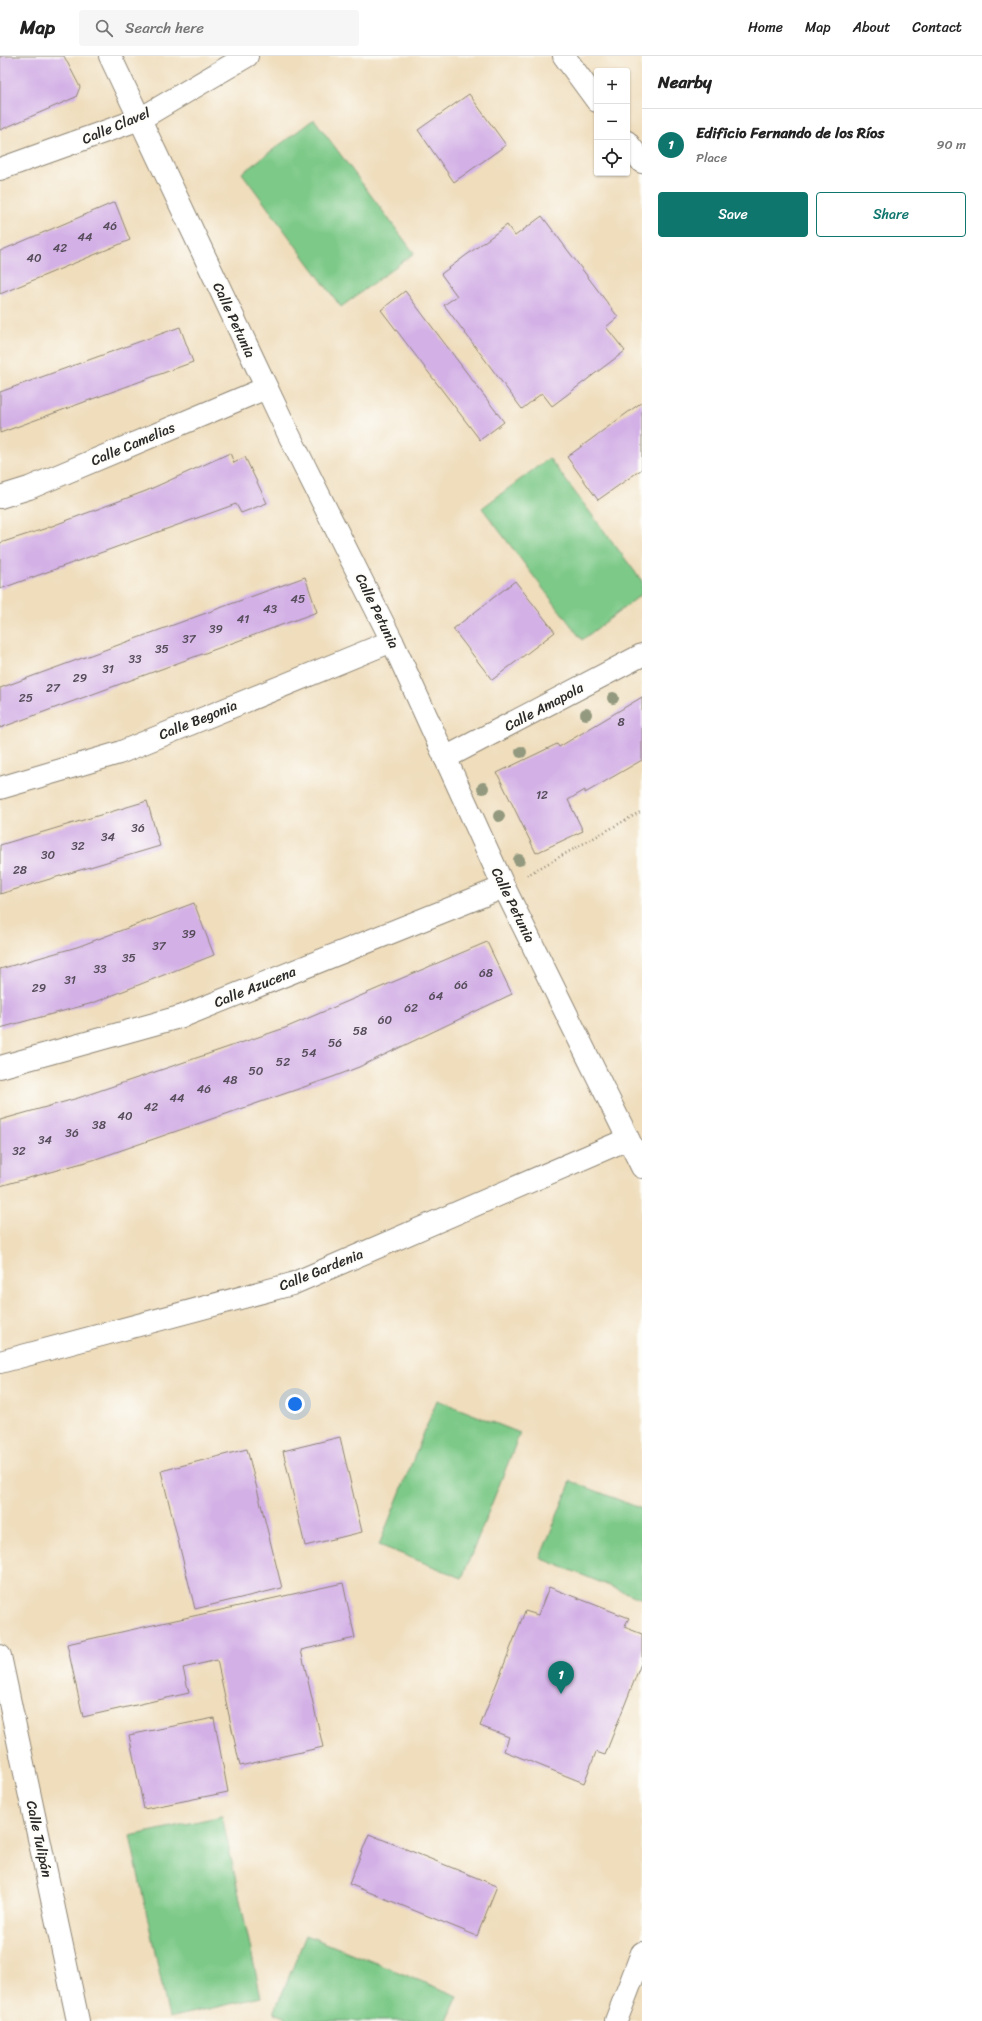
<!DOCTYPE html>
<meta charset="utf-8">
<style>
body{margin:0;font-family:Sriracha,sans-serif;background:#f6f6f6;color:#222}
.controls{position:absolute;right:12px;top:12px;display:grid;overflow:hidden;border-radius:4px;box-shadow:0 1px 3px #0004}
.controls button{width:36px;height:36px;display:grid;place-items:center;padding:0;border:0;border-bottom:1px solid #e0e0e0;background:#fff;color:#222;font:20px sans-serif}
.you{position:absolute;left:295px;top:1348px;width:14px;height:14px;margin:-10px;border:3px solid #fff;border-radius:50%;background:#1a73e8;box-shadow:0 0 0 6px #1a73e833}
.badge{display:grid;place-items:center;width:26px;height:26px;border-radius:50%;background:#0f766e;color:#fff;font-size:13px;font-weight:700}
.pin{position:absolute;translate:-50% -33px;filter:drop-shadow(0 1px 2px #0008)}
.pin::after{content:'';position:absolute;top:21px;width:14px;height:12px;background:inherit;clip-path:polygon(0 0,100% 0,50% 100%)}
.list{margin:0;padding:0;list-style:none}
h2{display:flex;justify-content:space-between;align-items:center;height:52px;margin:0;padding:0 16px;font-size:17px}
h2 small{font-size:13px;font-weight:400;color:#767676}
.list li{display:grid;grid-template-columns:26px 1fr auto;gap:12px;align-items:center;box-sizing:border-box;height:72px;padding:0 16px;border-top:1px solid #e0e0e0}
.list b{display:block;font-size:15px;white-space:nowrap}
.list p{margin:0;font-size:13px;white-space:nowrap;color:#767676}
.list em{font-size:13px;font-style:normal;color:#767676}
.actions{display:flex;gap:8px;padding:12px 16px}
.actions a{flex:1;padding:9px 0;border:1px solid #0f766e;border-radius:4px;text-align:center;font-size:14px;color:#0f766e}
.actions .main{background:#0f766e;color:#fff}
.icon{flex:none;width:22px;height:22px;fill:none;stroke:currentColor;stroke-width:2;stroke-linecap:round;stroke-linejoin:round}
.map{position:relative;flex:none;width:642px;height:1965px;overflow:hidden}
header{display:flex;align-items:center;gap:24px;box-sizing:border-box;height:56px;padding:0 20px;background:#fff;border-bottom:1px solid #e0e0e0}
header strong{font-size:19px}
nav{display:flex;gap:22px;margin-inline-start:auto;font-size:14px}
.search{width:280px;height:36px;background:#f6f6f6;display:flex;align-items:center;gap:10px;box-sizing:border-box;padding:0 14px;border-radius:4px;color:#767676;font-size:15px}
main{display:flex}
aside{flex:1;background:#fff}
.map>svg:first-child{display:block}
.green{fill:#7dc988;stroke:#547a5a}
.building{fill:#d3b0e6}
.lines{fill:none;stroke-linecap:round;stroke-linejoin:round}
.street-casing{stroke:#8d8474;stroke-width:24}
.secondary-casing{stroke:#8d8474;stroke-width:24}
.path{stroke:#8d8474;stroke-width:2.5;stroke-dasharray:1 3;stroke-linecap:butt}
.street{stroke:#fff;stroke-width:22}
.secondary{stroke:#fff;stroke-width:22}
.tree{fill:#93997e}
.labels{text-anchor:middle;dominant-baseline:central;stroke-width:3.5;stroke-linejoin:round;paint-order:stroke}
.number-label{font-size:12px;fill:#554c5a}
.street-label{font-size:14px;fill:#2b2b2b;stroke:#fdfcf7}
</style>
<header>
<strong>Map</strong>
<div class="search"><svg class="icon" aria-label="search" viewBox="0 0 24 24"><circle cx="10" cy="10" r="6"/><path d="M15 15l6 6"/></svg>Search here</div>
<nav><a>Home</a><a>Map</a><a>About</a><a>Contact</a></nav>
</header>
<main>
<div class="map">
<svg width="642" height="1965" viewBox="0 0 642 1965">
<rect width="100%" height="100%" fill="#fdfcf7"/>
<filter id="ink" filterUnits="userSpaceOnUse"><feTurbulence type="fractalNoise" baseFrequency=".025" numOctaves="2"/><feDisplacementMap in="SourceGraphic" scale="8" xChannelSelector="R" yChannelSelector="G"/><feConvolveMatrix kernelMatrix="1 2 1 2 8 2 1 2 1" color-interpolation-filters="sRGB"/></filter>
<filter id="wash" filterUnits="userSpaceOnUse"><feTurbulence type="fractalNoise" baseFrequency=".012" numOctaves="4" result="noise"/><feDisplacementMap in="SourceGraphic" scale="16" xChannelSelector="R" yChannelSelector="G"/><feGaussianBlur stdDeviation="0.9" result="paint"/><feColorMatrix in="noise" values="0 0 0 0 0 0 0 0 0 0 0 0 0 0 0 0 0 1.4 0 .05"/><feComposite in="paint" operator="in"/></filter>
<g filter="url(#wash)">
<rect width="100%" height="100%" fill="#efddbc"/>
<g class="green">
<polygon points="314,63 414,197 341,251 242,117"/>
<polygon points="549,402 642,525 642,538 582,584 482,452"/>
<polygon points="437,1344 520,1377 462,1522 379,1489"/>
<polygon points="571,1425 642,1453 642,1543 540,1502"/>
<polygon points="222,1760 261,1941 169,1962 130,1780"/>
<polygon points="306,1879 458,1940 447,1965 293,1965 274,1957"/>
</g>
<g id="blocks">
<g class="building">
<polygon points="0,0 64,0 80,31 76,41 0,74"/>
<polygon points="469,38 506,89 454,126 418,74"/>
<polygon points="115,146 130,184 0,238 0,195"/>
<polygon points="542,160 618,261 606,271 625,295 552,350 542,337 522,353 444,249 457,240 441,218 507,169 515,180"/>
<polygon points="405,235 504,366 480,384 381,254"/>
<polygon points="180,271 193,306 0,377 0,336"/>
<polygon points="642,346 642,413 598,444 567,401"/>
<polygon points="230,397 234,407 245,401 267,447 241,457 236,448 0,533 0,487 44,473 146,435"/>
<polygon points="305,521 317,556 0,672 0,632"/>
<polygon points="515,525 555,576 492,624 453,573"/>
<polygon points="642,641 642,704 585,737 585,734 568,744 583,775 536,797 497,717 557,688 559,691"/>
<polygon points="147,745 160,790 0,838 0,789"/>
<polygon points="194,847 214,899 93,947 0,972 0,913 77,891"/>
<polygon points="487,886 512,938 359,1011 333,1021 93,1104 0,1130 0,1064 78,1042 285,972"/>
<polygon points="340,1381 362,1476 305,1490 283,1395"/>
<polygon points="247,1393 282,1532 195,1553 161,1415"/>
<polygon points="343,1527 355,1582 301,1594 323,1691 240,1710 217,1604 183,1612 189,1637 83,1661 67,1588"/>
<polygon points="549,1531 629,1562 624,1571 642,1578 642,1605 605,1699 596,1696 584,1727 504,1695 509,1681 480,1670 525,1555 538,1559"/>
<polygon points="214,1662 228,1736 144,1753 129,1679"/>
<polygon points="369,1778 497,1830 477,1880 349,1828"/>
</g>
</g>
</g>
<g filter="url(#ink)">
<use href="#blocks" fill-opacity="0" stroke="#8d8474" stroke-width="1"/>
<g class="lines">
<g class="street-casing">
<g id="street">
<polyline points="110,0 288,377 392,585 504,831 642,1111"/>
<polyline points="564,0 597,45"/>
<polyline points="627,86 642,106"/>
<polyline points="0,113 140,63 247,0"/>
<polyline points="0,441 29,432 266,332"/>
<polyline points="445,702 642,599"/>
<polyline points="0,732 119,697 392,585"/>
<polyline points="0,1011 183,960 504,831"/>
<polyline points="0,1306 292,1228 628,1083"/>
</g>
</g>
<g class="secondary-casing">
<g id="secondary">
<polyline points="0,1600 78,1965"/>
<polyline points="616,1965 642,1897"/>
</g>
</g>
<polyline class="path" points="527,819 642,755"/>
<use href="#street" class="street"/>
<use href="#secondary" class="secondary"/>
</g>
<g class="tree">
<circle cx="613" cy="642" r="6"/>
<circle cx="586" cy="658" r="6"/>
<circle cx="521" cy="696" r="6"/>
<circle cx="483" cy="732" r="6"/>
<circle cx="499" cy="760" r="6"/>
<circle cx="519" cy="804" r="6"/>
</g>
</g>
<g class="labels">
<g class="number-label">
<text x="110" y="170">46</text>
<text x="85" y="181">44</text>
<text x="60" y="192">42</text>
<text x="34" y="202">40</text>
<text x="298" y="543">45</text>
<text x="270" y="553">43</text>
<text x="243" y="563">41</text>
<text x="216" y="573">39</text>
<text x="189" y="583">37</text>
<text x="162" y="593">35</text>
<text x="135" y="603">33</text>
<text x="108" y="613">31</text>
<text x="80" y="622">29</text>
<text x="53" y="632">27</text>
<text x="26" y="642">25</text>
<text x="621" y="666">8</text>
<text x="542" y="739">12</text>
<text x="138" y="772">36</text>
<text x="108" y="781">34</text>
<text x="78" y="790">32</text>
<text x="48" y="799">30</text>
<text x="20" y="814">28</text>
<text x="189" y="878">39</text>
<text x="159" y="890">37</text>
<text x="129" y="902">35</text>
<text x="100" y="913">33</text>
<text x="486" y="917">68</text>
<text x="70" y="924">31</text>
<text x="461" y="929">66</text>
<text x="39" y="932">29</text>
<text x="436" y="940">64</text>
<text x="411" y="952">62</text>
<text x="385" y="964">60</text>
<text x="360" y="975">58</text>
<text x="335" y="987">56</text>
<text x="309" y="997">54</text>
<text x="283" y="1006">52</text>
<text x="256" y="1015">50</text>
<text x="230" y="1024">48</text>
<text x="204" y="1033">46</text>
<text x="177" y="1042">44</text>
<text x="151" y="1051">42</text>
<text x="125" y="1060">40</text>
<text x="99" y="1069">38</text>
<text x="72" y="1077">36</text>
<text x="45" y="1084">34</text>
<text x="19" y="1095">32</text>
</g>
<g class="street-label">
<text transform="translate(116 70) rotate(-23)">Calle Clavel</text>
<text transform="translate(234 264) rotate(65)">Calle Petunia</text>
<text transform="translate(133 388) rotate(-23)">Calle Camelias</text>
<text transform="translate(377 555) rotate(64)">Calle Petunia</text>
<text transform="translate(544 651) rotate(-28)">Calle Amapola</text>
<text transform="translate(198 664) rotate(-22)">Calle Begonia</text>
<text transform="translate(513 849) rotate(64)">Calle Petunia</text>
<text transform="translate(255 931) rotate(-22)">Calle Azucena</text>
<text transform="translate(321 1214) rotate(-22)">Calle Gardenia</text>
<text transform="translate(39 1783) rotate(78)">Calle Tulipán</text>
</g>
</g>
</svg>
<div class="controls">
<button>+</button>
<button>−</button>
<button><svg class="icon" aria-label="locate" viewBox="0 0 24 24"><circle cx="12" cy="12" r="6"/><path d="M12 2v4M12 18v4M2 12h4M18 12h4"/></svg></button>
</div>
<div class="you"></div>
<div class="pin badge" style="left:561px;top:1638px">1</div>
</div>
<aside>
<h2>Nearby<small></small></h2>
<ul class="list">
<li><span class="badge">1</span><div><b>Edificio Fernando de los Ríos</b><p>Place</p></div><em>90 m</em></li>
</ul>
<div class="actions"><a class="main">Save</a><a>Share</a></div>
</aside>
</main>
